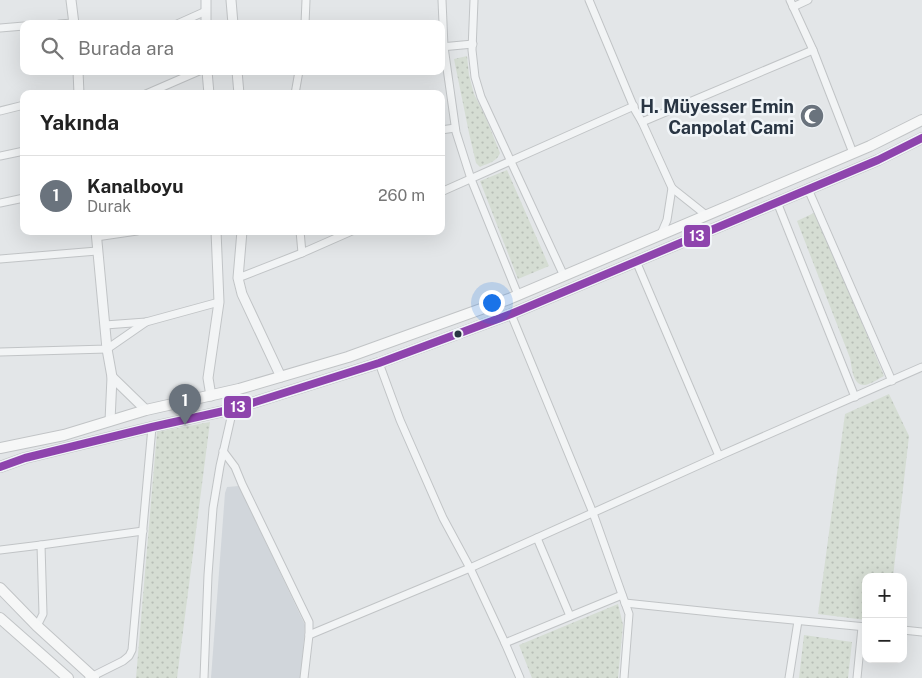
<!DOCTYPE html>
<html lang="tr">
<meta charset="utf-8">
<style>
body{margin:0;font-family:"Public Sans",sans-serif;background:#f2f2f2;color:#222}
.controls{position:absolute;right:15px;bottom:15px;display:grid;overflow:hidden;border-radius:10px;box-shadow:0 5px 20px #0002}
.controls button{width:45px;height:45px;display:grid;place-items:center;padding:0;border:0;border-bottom:1px solid #e0e0e0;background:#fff;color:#222;font:25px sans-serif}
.you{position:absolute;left:491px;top:302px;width:18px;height:18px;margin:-12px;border:4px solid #fff;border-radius:50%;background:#1a73e8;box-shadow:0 0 0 8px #1a73e833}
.badge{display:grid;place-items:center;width:32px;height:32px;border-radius:50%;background:#6a737d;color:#fff;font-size:16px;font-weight:700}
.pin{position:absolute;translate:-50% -41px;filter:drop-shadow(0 1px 2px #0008)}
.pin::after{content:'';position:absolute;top:26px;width:18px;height:15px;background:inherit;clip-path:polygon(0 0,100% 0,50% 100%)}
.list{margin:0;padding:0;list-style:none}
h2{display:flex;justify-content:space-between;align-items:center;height:65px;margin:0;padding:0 20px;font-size:21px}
h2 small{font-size:16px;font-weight:400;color:#767676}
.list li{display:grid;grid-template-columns:32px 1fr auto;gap:15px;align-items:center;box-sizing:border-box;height:80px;padding:0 20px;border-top:1px solid #e0e0e0}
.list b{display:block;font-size:19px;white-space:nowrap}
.list p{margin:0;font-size:16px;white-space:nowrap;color:#767676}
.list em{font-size:16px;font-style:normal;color:#767676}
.icon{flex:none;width:28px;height:28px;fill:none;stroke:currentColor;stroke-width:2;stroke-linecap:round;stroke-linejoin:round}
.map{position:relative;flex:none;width:922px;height:678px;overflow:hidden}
.search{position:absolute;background:#fff;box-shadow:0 5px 20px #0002;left:20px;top:20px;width:425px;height:55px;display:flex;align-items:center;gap:12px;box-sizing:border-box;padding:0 18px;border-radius:10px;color:#767676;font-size:19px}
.panel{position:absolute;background:#fff;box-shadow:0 5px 20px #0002;left:20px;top:90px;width:425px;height:145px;border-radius:10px}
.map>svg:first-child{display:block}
.built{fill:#d1d6db}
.green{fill:url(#green-dots)}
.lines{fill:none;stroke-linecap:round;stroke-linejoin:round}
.minor-casing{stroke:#c1c4c6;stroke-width:9}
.tertiary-casing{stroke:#c1c4c6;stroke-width:11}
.secondary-casing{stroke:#c1c4c6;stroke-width:12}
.minor{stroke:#f2f4f5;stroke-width:7}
.tertiary{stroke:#f2f4f5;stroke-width:9}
.secondary{stroke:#f6f7f7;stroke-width:10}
.bus-1-casing{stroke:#f1f5f8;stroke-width:11}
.bus-1{stroke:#8e44ad;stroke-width:8}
.bus-dot{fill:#293543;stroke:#f1f5f8;stroke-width:2}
.labels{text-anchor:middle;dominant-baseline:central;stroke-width:5;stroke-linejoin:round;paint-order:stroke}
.poi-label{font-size:18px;font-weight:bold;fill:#293543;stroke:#f1f5f8;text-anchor:end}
.line-badge{stroke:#f1f5f8;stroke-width:2}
.badge-label{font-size:14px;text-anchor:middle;font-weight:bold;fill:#fff}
</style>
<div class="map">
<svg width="922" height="678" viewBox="0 0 922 678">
<defs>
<pattern id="green-dots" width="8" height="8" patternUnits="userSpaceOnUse" patternTransform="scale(1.25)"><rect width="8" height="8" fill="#d5ddd3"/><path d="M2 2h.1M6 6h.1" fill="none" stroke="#b7beb6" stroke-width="1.8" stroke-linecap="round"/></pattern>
</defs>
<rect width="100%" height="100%" fill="#e3e6e8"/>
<polygon class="built" points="239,486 305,625 301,678 211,678 225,493 227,487"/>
<g class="green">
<path d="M467,56L469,75L474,94L486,118L500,153C497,162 488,163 480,167L476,163L469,133L454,59Z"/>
<polygon points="507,170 549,266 518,279 480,181"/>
<path d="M816,212L884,376C878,379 871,384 865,385C852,386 852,366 850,358L797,221Z"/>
<polygon points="889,394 909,436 893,577 866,577 866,620 818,614 845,414"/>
<polygon points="210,422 177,678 136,678 157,432"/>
<polygon points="618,604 623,625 618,678 532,678 519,645"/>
<polygon points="804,635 852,642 848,678 799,678"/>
</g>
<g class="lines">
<g class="minor-casing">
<g id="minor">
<polyline points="442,0 444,47 456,132 471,179 518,295"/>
<polyline points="474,0 472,50 475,77 481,97 564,276"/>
<polyline points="589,0 635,110 642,122 672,188 706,215"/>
<polyline points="790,0 813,50 853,153"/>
<polyline points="793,7 808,0"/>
<polyline points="59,24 73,23"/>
<polyline points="177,24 206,11"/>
<polyline points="305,24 306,0"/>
<polyline points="0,28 24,26"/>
<polyline points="441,47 473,44"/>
<polyline points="146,94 199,71"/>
<polyline points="295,94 299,71"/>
<polyline points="0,111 24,105"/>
<polyline points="642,122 813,50"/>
<polyline points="441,130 455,128"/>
<polyline points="0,156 24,151"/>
<polyline points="808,189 892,381"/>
<polyline points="441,192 634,106"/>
<polyline points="777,202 855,397"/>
<polyline points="0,203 24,198"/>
<polyline points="300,231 302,253"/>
<polyline points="661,234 667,220 672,188"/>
<polyline points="96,237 137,231"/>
<polyline points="0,259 97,251"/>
<polyline points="636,261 719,456"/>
<polyline points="238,278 302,253 352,231"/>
<polyline points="511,314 593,513 629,614 624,678"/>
<polyline points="105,325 146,322 219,302"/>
<polyline points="0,352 107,349 146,322"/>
<polyline points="379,363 400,420 443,518 470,568 505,643 520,678"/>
<polyline points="223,451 235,467 242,484 309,622 309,635 304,678"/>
<polyline points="537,538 570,616"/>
<polyline points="0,550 41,545 143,531"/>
<polyline points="625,603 730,614 866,627"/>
<polyline points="37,626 43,614 41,545"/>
<polyline points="903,630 922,632"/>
<polyline points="309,635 470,568 719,456 922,367"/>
<polyline points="505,643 622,595"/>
<polyline points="89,678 123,661 129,656 132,650 152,427"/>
<polyline points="204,678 208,575 213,508 220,466 233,409"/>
<polyline points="789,678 798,621"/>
<polyline points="857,678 862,627"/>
</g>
</g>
<g class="tertiary-casing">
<g id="tertiary">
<polyline points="71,0 74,24"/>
<polyline points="206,0 206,24"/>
<polyline points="231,0 233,24"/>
<polyline points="78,71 79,94"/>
<polyline points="207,71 209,94"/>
<polyline points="237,71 239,94"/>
<polyline points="96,231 107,349 112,377 110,421"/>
<polyline points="242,231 238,278 242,294 281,377"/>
<polyline points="112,377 146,410"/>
<polyline points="211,396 208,378 219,302 216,231"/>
</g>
</g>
<g class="secondary-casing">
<g id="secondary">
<polyline points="0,448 64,435 146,410 239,389 348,357 509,299 870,146 922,120"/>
<polyline points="0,467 25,458 152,427 233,409 379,363 511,314 878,160 922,138"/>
<polyline points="0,588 37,626 94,678"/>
<polyline points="0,618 68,678"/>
</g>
</g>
<use href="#minor" class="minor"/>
<use href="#tertiary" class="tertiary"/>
<use href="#secondary" class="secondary"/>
<g class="bus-1-casing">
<polyline id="bus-1" points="0,467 25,458 152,427 233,409 379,363 511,314 878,160 922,138"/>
</g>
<use href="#bus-1" class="bus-1"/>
</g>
<defs>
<g id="mosque-disc" transform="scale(1.25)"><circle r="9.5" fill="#6a737d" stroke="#f1f5f8"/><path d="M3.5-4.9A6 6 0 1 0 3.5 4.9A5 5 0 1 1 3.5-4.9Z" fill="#fff"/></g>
</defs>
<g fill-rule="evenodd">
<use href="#mosque-disc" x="812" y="116"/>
</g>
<circle class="bus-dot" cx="458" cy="334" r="4.5"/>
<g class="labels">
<g class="poi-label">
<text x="794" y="106">H. Müyesser Emin<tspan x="794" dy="21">Canpolat Cami</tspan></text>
</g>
</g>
<g class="line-badge">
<rect x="683" y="224" width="28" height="24" rx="5" fill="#8e44ad"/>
<rect x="223" y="395" width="29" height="24" rx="5" fill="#8e44ad"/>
</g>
<g class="badge-label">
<text x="697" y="241">13</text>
<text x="238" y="412">13</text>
</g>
</svg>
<div class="controls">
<button>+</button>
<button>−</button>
</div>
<div class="you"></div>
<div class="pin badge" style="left:185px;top:425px">1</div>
<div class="search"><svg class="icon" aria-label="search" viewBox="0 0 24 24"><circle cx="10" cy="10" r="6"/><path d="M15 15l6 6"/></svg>Burada ara</div>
<section class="panel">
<h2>Yakında<small></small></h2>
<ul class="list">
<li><span class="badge">1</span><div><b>Kanalboyu</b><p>Durak</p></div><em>260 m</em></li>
</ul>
</section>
</div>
